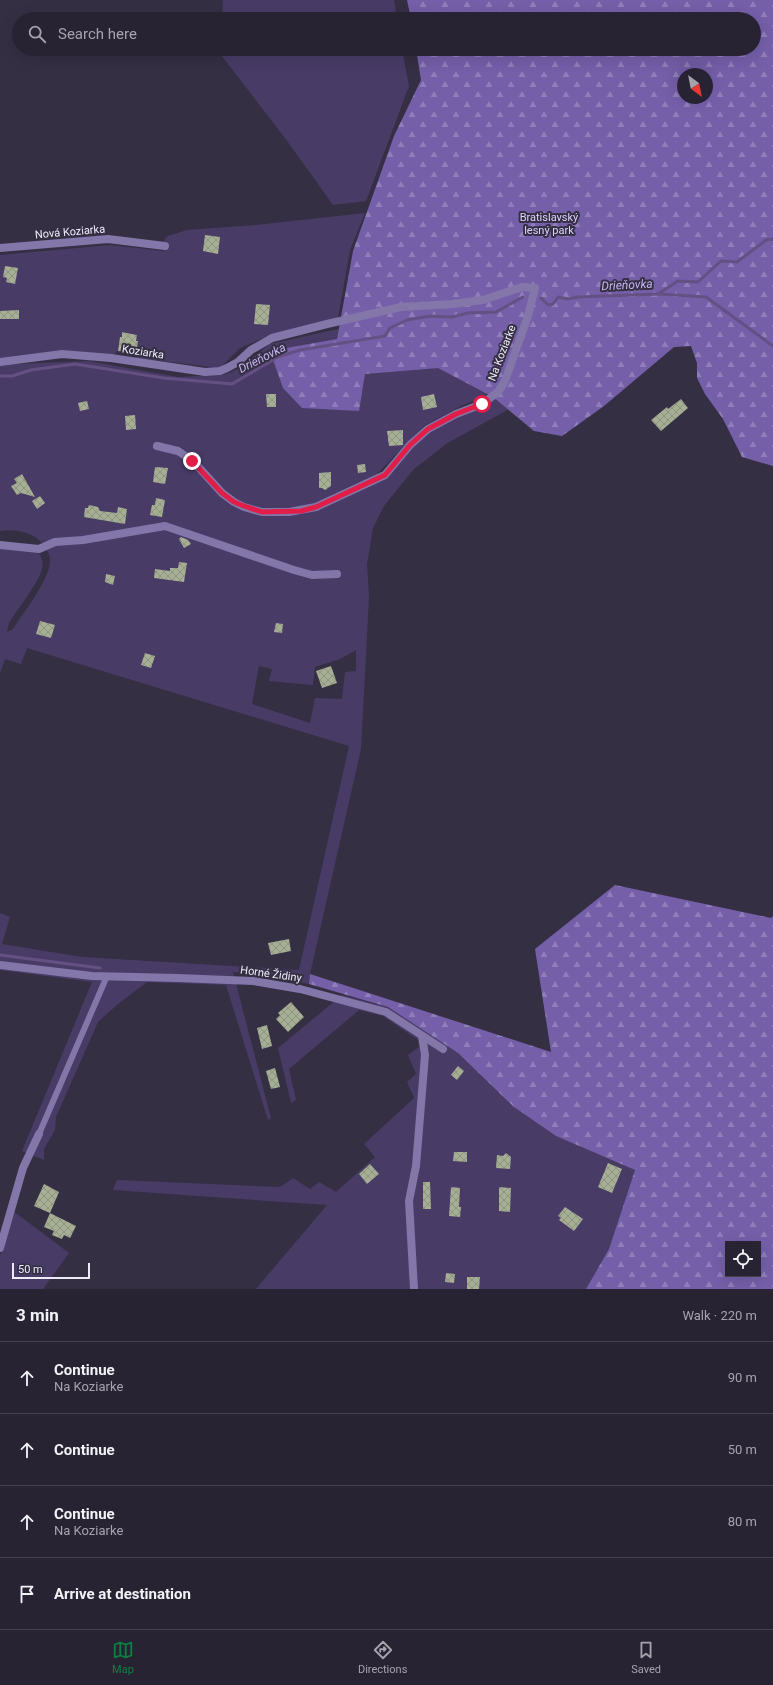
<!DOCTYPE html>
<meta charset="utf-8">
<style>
body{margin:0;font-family:Roboto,sans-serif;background:#302b3b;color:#f1f3f6}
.controls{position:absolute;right:12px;bottom:12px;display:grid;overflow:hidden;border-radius:0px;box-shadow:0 4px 16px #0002}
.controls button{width:36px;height:36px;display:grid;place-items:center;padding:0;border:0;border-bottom:1px solid #44404e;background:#282333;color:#f1f3f6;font:20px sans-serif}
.compass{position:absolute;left:677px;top:68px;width:36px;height:36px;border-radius:50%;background:#282333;box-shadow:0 4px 16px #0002;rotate:148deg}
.scale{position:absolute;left:12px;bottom:10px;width:78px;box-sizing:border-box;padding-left:4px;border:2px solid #eeebf8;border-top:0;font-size:11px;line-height:14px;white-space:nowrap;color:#eeebf8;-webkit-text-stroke:3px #352f44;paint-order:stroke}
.stop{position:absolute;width:12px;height:12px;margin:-9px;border:3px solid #e11d48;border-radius:50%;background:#fff}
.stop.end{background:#e11d48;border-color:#fff;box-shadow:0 1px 4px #0008}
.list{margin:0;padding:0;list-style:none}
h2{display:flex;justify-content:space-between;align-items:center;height:52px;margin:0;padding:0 16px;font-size:17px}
h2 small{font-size:13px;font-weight:400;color:#a5a4ac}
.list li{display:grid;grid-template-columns:26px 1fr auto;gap:12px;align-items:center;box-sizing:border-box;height:72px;padding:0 16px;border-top:1px solid #44404e}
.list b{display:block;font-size:15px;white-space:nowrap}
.list p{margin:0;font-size:13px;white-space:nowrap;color:#a5a4ac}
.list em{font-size:13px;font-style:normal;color:#a5a4ac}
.icon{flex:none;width:22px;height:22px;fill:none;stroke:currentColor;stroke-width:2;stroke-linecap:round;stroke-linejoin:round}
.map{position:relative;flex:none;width:773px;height:1289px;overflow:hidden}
.search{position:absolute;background:#282333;box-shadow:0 4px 16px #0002;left:12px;right:12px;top:12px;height:44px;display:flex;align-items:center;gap:10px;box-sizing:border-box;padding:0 14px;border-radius:22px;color:#a5a4ac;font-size:15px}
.sheet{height:340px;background:#282333}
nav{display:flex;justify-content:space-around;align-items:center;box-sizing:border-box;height:56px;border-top:1px solid #44404e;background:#282333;font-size:11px;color:#a5a4ac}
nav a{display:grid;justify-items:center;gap:2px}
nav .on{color:#0b8043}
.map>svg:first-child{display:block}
.green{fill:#483c67;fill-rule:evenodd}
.forest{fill:url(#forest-firs);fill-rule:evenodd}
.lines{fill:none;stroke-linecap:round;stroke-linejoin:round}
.stream{stroke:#655084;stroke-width:3}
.building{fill:url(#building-cross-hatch)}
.service{stroke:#8376a9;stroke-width:6}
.minor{stroke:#8376a9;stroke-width:8}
.route{stroke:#e11d48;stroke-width:5}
.labels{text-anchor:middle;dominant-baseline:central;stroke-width:4;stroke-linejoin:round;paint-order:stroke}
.park-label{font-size:11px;fill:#ddd3fd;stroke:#352f44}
.street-label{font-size:11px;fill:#eeebf8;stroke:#352f44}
.water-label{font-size:12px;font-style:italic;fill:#c4b4f2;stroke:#352f44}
</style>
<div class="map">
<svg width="773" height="1289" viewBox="0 0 773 1289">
<defs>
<pattern id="forest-firs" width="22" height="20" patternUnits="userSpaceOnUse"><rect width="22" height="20" fill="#755fa9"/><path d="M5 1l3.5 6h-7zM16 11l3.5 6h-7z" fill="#907eba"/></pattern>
<pattern id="building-cross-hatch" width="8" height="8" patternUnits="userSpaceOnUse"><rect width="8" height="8" fill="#a6ae94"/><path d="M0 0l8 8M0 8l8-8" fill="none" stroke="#8e9482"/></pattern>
</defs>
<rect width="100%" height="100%" fill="#352f44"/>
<g class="green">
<polygon points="223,0 394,0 397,19 222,19"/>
<polygon points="218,49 402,49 409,86 366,201 333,205 285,138 218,51"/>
<path d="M365,213L350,250L338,318L266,337L240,348L220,368L137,358L136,354L138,341H136L137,335L123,332L122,337H120L118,351L113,355L62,350L17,356V364L88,361L178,377L223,375L236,370L270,344L406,314L491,392L481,398L461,406L424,426L377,474L375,480L419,436L493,397L509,409L446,444L413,470L384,506L373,528L367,564L369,597L361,749L310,974L309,984L278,977L233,972L271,1118L268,1120L226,985L147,982L118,1004L98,1022L56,1117L55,1130L44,1149V1160L22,1151L92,982L0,970V913L10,917L2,944L82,957L299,970L349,746L27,648L21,664L5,659L0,673V548L37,551C41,556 44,562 42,569C39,582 17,610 9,623L7,632L13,629C23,613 51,578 50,560C50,552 43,544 38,539C27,531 13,529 0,531V255L110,245L164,251L165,238L168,236L187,230L256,225ZM356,650V671L345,672L342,699L315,698L310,723L252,704L259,666L272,669L269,681L313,685L315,667L340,659Z"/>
<polygon points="342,995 388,1007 458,1053 514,1107 556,1136 635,1170 609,1249 586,1289 256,1289 327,1205 113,1190 117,1180 280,1187 293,1178 310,1189 319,1182 336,1192 375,1157 364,1144 414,1098 407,1082 416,1074 408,1055 419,1047 418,1040 383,1016 359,1010 289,1069 296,1100 291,1103 278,1048"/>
<polygon points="13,1211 69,1253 43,1289 0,1289 0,1256"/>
</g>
<g class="forest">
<path d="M407,0H773V466L742,457L723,419L705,394L697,378V363L691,346L674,347L604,406L562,436L534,431L493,397L438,368L365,374L359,411L302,408L283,388L270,351L337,339L353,251L394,136L421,80L416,49H754V19H411ZM683,74H707V98H683Z"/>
<path d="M615,885L771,918L773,916V1289H586L609,1249L635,1170L556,1136L514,1107L458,1053L388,1007L309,984L310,974L551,1052L535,949ZM728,1244H758V1274H728Z"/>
</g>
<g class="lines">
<g class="stream">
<polyline points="659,294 706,297 773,346"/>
<polyline points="541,298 548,305 553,304 558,297 568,299 578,297 658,294 678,281 698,282 721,261 737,262 766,240 773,239"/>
<polyline points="0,376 12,376 31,370 75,364 164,378 232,384 278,357 300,350 385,336 390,328 407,320 430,316 452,317 468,313 496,312 523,297"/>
<polyline points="0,955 100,968"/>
</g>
</g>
<g class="building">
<polygon points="205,235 220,237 218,254 203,251"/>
<polygon points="5,266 18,268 15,284 6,282 7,278 3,277"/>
<polygon points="256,304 270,305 268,325 254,324"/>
<polygon points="19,310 19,319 0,319 0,311"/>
<polygon points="122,332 137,335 136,341 138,341 136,354 118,351 120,337 122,337"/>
<polygon points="266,394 276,394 276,407 267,407"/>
<polygon points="434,394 437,407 423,410 421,397"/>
<polygon points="681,399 688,408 661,431 651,420 667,407 668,409"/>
<polygon points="87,401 89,409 80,411 78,403"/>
<polygon points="135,415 136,429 126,430 125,416"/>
<polygon points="403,430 403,445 389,446 387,431"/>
<polygon points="365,464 366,472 358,473 357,465"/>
<polygon points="155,467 168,468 165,484 153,482"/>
<polygon points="331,472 331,486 325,490 322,488 319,488 319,473"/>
<polygon points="22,474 35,497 21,493 17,495 11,486 17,483 14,479"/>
<polygon points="40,496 45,503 37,509 32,501"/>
<polygon points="156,498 165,500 162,517 150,515 152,505 155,505"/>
<polygon points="89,505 98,507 100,511 117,513 118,507 127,509 125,524 84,517 85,508 88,508"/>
<polygon points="181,537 188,540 191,544 184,548 179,539"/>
<polygon points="179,562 187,563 184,582 154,578 155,569 170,571 170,568 178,568"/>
<polygon points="106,574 115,576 113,585 105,582"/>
<polygon points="40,621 55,625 51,638 36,634"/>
<polygon points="276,623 283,624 282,633 274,632"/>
<polygon points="145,653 155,656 151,668 141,665"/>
<polygon points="331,666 337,683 322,688 316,671"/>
<polygon points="289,939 291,951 271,955 268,943"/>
<polygon points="291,1002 304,1017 288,1032 276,1019 280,1015 278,1013"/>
<polygon points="267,1025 272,1046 262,1049 257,1028"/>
<polygon points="458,1066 464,1071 457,1080 451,1075"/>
<polygon points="275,1068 280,1087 271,1089 266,1071"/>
<polygon points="454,1152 467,1152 467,1162 453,1161"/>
<polygon points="506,1153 511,1157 510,1169 496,1168 497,1155 503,1156"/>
<polygon points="608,1163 622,1169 612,1193 598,1187"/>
<polygon points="370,1164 379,1174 367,1184 359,1174"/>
<polygon points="423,1182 430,1182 431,1209 423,1209"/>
<polygon points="44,1184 59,1192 50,1213 34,1206"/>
<polygon points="451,1187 460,1188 459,1207 461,1207 460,1217 449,1216"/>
<polygon points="499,1187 511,1188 510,1212 499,1211"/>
<polygon points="565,1207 583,1219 574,1231 559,1220 561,1218 558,1216"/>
<polygon points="50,1213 76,1226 70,1238 64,1235 62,1239 52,1235 54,1231 44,1227"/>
<polygon points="446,1273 455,1274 454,1283 445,1282"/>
<polygon points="467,1277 480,1277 479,1289 467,1289"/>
</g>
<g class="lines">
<polyline class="service" points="39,1134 107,976"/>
<g class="minor">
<polyline points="0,248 108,239 165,246"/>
<polyline points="0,362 62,354 111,358 205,372 220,371 227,368 238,362 251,350 272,338 327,324 401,307 452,304 483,300 522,287 535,288 528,316 505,381 498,392 482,404 456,414 428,429 410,445 385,475 316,507 289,512 262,512 244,507 234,502 222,493 193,461 178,451 157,446"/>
<polyline points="0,545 39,549 55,542 83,540 165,526 294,570 312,575 337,574"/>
<polyline points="0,965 92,976 178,978 253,981 300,989 386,1012 443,1049"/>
<polyline points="0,1248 23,1168 39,1134"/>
<polyline points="414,1289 409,1201 416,1166 425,1055 422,1036"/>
</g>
</g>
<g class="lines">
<polyline class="route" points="192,461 222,493 234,502 244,506 262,512 301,511 316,507 385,475 410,445 428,429 456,414 482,404"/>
</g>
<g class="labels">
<g class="park-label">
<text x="549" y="217">Bratislavský<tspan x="549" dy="13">lesný park</tspan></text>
</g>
<g class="street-label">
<text transform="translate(70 232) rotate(-5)">Nová Koziarka</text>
<text transform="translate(143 352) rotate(9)">Koziarka</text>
<text transform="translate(502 353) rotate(-69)">Na Koziarke</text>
<text transform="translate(271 974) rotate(8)">Horné Židiny</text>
</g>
<g class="water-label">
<text transform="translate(627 285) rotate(-3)">Drieňovka</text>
<text transform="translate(262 358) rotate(-27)">Drieňovka</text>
</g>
</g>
</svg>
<div class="controls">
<button><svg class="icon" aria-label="locate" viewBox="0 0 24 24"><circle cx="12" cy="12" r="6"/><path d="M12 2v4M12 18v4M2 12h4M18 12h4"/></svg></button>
</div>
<svg class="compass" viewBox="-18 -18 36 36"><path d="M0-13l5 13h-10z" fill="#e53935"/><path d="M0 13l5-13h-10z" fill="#a5a4ac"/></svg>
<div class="scale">50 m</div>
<div class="stop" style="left:482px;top:404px"></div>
<div class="stop end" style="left:192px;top:461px"></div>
<div class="search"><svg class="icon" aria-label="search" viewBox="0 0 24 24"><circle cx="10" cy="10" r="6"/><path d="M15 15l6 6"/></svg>Search here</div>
</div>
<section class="sheet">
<h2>3 min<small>Walk · 220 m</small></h2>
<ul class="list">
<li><svg class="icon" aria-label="ahead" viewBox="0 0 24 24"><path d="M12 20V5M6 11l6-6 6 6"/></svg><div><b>Continue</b><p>Na Koziarke</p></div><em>90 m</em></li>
<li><svg class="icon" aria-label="ahead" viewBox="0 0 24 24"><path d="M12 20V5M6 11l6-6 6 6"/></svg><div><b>Continue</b></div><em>50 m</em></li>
<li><svg class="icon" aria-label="ahead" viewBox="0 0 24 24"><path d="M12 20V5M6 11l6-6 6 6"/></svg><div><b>Continue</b><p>Na Koziarke</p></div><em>80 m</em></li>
<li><svg class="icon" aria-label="arrive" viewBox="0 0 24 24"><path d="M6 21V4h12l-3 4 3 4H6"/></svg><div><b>Arrive at destination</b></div></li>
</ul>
</section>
<nav>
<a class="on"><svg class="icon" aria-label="map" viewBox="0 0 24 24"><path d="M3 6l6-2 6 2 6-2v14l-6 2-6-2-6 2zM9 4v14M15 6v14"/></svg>Map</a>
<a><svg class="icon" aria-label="directions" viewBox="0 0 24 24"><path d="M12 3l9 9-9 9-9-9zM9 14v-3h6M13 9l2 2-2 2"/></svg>Directions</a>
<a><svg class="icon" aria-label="saved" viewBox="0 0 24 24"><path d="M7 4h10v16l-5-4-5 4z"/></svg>Saved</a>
</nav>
